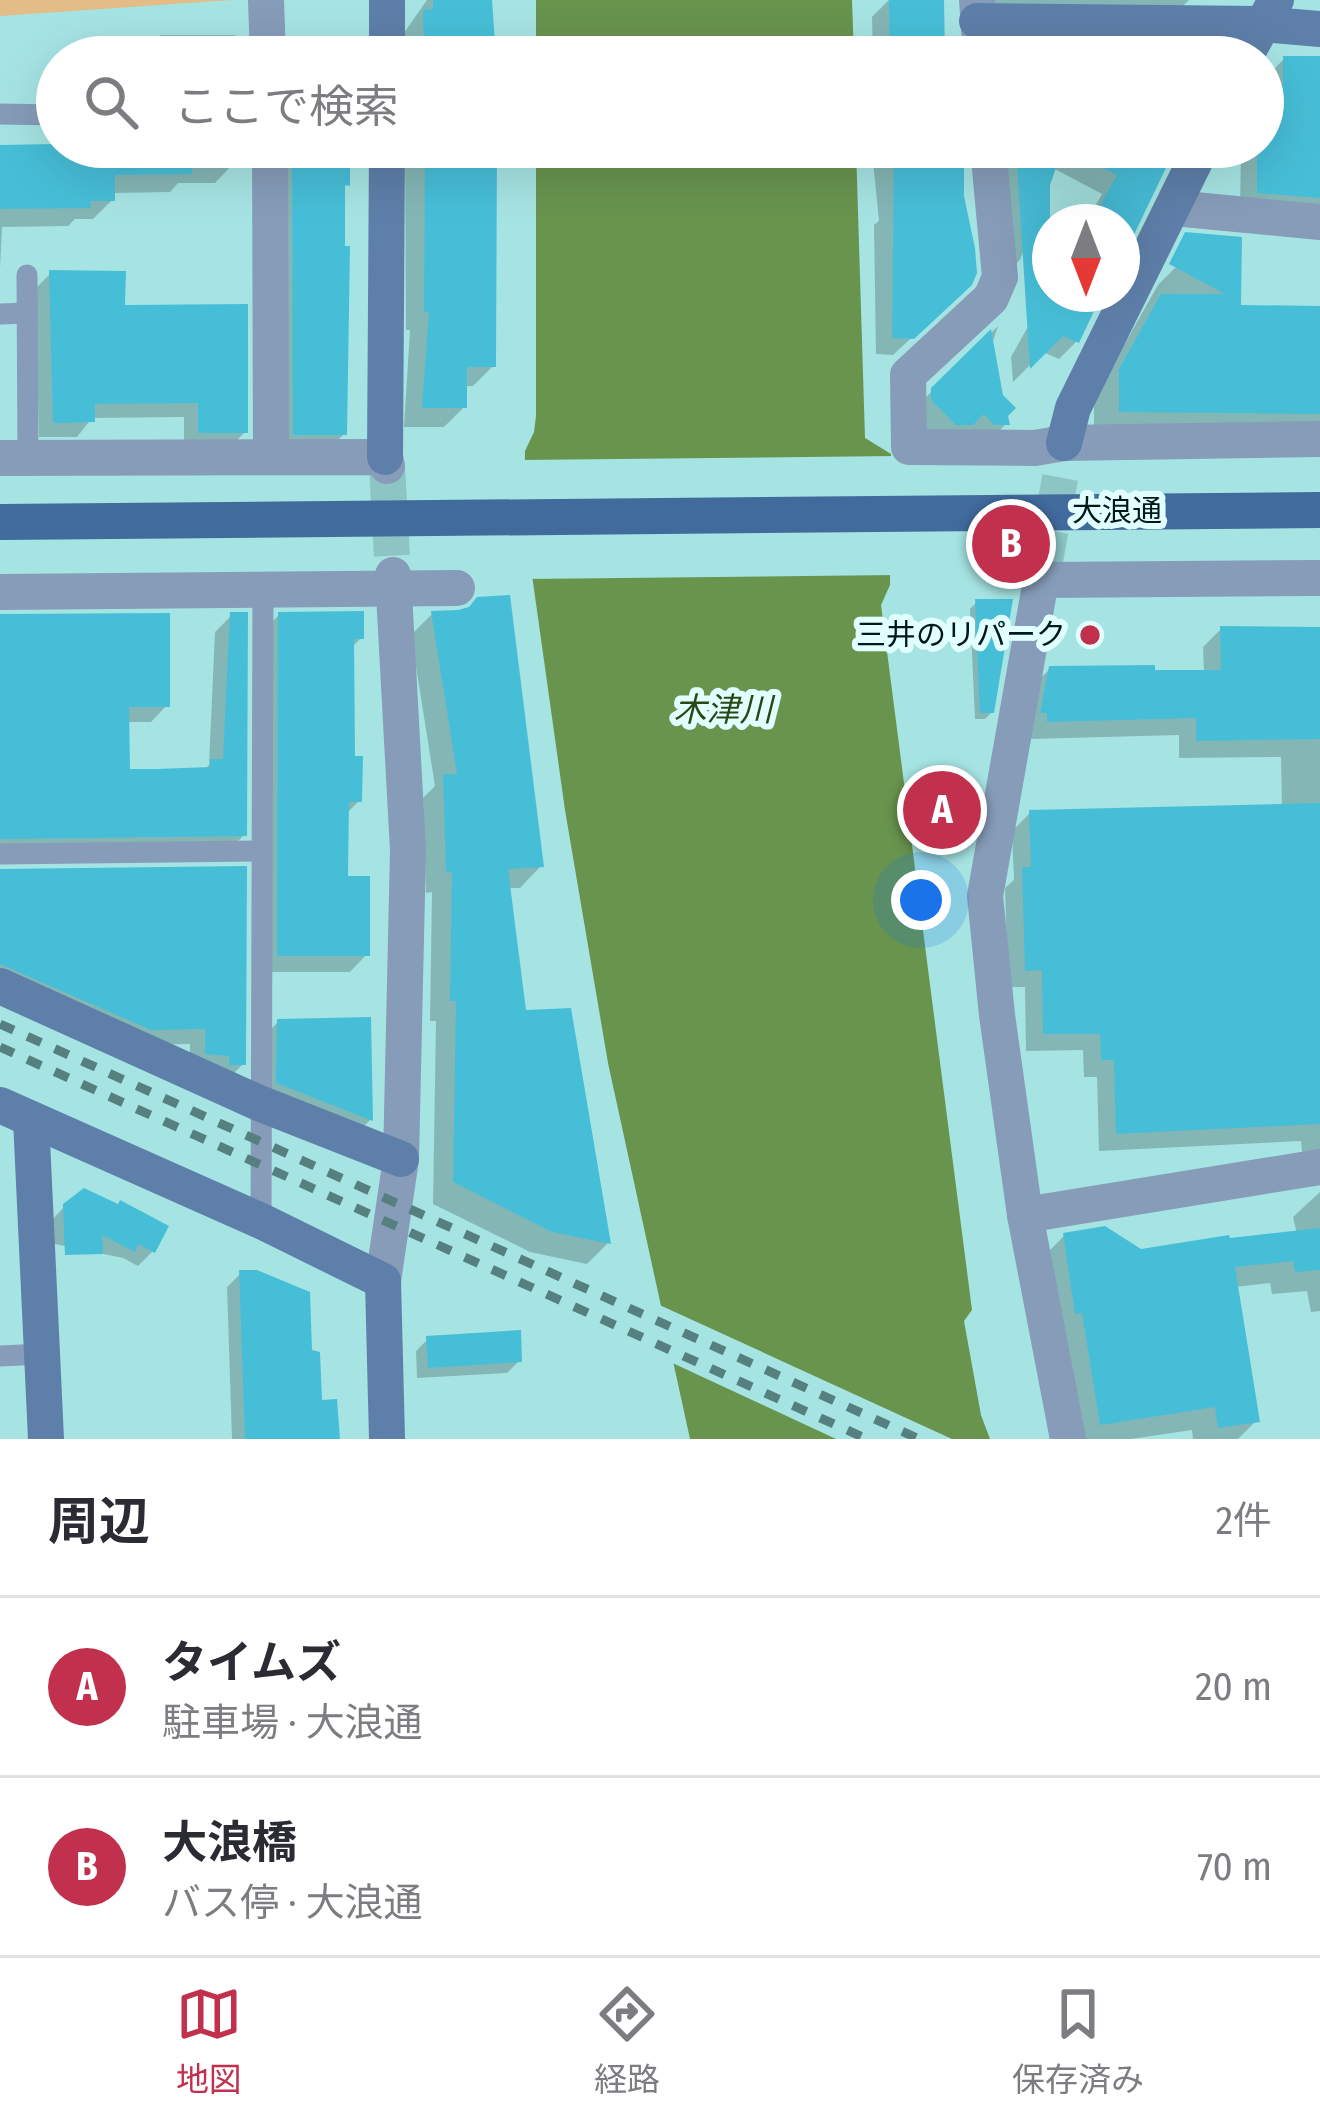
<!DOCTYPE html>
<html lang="ja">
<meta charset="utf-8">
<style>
body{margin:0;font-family:"Fira Sans Condensed","Noto Sans JP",sans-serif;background:#f7f7f7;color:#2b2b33}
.compass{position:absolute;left:1032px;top:204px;width:108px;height:108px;border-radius:50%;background:#fff;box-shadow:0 12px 48px #0002;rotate:180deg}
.you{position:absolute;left:921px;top:900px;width:42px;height:42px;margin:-30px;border:9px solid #fff;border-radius:50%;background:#1a73e8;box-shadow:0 0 0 18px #1a73e833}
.badge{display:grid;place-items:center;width:78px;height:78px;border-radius:50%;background:#c1304d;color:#fff;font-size:39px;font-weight:700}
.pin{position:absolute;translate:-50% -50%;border:6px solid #fff;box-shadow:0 3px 12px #0006}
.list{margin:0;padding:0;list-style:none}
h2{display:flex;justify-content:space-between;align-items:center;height:156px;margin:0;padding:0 48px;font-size:51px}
h2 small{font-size:39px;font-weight:400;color:#7c7c81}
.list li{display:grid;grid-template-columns:78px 1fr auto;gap:36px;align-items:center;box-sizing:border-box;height:180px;padding:0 48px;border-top:3px solid #e1e1e2}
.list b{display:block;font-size:45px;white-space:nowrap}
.list p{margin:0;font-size:39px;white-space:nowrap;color:#7c7c81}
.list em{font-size:39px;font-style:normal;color:#7c7c81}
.icon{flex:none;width:66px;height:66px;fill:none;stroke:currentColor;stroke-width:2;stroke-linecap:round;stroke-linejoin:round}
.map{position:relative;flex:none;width:1320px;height:1439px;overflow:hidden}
.search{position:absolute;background:#fff;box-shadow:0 12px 48px #0002;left:36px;right:36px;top:36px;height:132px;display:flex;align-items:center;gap:30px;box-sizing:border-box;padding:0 42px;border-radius:66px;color:#7c7c81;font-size:45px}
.sheet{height:516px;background:#fff}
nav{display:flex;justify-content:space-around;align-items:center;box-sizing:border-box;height:168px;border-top:3px solid #e1e1e2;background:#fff;font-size:33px;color:#7c7c81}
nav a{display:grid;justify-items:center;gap:6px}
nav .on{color:#c1304d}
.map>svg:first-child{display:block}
.green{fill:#e3bc87}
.water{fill:#68944e}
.pier{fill:#a6e4e3}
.shadow{fill:#0003}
.building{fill:#47bed8}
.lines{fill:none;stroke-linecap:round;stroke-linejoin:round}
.street-tunnel{stroke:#8dc5c5;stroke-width:36;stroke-dasharray:36 18;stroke-linecap:butt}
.lane{stroke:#869cb9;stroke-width:21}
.street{stroke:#869cb9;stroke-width:36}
.secondary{stroke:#5e7fa9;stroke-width:36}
.primary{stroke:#416a9d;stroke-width:36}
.rail{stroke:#55807f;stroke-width:9;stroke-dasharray:15 15;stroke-linecap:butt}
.poi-dot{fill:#c1304d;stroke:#e1fffe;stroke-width:4.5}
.labels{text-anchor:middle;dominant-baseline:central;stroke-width:12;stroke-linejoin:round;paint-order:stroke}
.street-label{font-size:30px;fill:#011818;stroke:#e1fffe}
.poi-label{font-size:30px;fill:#011818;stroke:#e1fffe;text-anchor:end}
.water-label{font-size:33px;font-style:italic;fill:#2a4816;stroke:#e1fffe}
</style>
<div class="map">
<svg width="1320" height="1439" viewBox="0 0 1320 1439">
<rect width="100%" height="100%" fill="#a6e4e3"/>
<polygon class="green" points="0,0 232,0 0,16"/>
<g class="water">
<polygon points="536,0 852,0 854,57 536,57"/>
<polygon points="536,147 856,147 865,438 891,454 890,585 881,605 972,1310 964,1321 981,1415 990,1439 690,1439 608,1063 565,810 524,518 525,451 534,432 536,416"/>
</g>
<g class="pier">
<polygon points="897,456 896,575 527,579 518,519 519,460"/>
<polygon points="653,1302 952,1439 836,1439 666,1360"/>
</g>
<g class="shadow">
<polygon points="427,0 487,0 492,57 404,57 404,33"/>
<polygon points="889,0 941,0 942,57 873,57 872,17"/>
<polygon points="983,0 1189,0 1169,19 983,17"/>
<polygon points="160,35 235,35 235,57 141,57"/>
<polygon points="1209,50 1213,57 1003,57 1009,51"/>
<polygon points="1284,59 1320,59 1320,215 1240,210 1241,147 1263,147 1266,77"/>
<polygon points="234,147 234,163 215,183 178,183 170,192 112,193 112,200 93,219 75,219 68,226 2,227 0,269 0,148"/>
<polygon points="280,147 347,147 347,184 342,189 345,433 332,446 282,446"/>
<polygon points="405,147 495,147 493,366 473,386 464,386 464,407 444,427 404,427 410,330 406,330"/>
<polygon points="887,147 963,147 957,295 893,355 876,354 874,225 879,221 873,161"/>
<polygon points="982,147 1173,147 1122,250 1122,222 1086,222 1102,194 1053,168 1020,260 1006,274"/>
<polygon points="1185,258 1239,259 1238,308 1320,309 1320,439 1094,437 1094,398 1158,285"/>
<polygon points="51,273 122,308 245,432 230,447 184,448 184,417 92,418 77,437 39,437 35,289"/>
<polygon points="1050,287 1050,294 1100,294 1077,341 1059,359 1043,352 1013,382 1011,357"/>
<polygon points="998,326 983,370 1006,424 984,446 933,446 910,413"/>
<polygon points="977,602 992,712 985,719 975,719 970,609"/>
<polygon points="432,614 541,866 520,888 507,888 524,1013 568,1011 608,1243 587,1264 530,1252 433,1204 436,1021 430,1021 432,892 426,893 423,798 435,786 411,635"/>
<polygon points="232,615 244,835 228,851 0,854 0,616 167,705 151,722 126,722 127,772 204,770 209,765 215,632"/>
<polygon points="279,615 361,638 351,648 352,759 359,801 345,815 345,879 367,954 350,972 261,972 262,632"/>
<polygon points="1222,628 1320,630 1320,1159 1303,1161 1301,1141 1099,1151 1097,1077 1084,1077 1083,1050 1026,1051 1025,987 1008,987 1005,888 1014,880 1012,831 1030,813 1282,807 1281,757 1179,758 1179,735 1030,739 1031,687 1050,669 1204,673 1203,647"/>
<polygon points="244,869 243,1064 227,1080 190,1069 190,1044 134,1045 0,984 0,872"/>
<polygon points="368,1020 370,1120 348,1142 255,1105 256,1044 278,1022"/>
<polygon points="1320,1192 1320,1311 1311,1312 1307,1291 1272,1294 1270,1283 1235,1287 1256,1421 1238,1439 1193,1439 1192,1430 1131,1439 1076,1439 1040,1260 1064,1236 1141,1252 1297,1234 1293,1217"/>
<polygon points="65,1206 153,1251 138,1266 123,1258 50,1243 50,1222"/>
<polygon points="241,1273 310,1352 319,1403 337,1439 232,1439 227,1287"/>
<polygon points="428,1339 519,1361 507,1373 417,1378 416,1351"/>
</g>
<g class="building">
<polygon points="433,0 492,0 496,57 424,57 423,10 433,9"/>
<polygon points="889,0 944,0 945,57 890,57"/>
<polygon points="1283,56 1320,56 1320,198 1257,193 1257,147 1263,147 1263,130 1270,142 1274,85 1283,85"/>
<polygon points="57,144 192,147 192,174 115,175 115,201 90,201 91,208 0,209 0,145"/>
<polygon points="292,147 350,147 350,186 345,185 345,246 350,246 347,435 293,435"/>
<polygon points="425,147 497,147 496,367 467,367 467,408 422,408 429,312 424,312"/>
<polygon points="894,147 964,147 964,196 975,248 977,273 972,285 914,339 892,338"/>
<polygon points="1016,147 1176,147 1130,243 1122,239 1122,222 1091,222 1117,175 1063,147 1050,185 1050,296 1102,294 1079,343 1063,336 1030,369"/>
<polygon points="1185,232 1242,237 1241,305 1320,306 1320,414 1119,412 1119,369 1161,294 1225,294 1169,264"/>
<polygon points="49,270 126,271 125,305 248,304 248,433 198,433 198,403 95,404 95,422 53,423"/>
<polygon points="991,329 1003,395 1016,408 1008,416 1010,425 994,425 984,414 973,425 956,425 931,400 931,388"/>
<polygon points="510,595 544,867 508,869 526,1010 571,1008 611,1244 552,1232 453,1182 456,1001 450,1001 452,872 446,873 443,774 457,774 431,611 458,610 469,607 477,597"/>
<polygon points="975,599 1013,599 994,713 980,713"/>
<polygon points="364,611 364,639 354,639 355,756 363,756 362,802 349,802 348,876 370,876 370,956 277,956 278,612"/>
<polygon points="230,612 248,612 247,836 0,839 0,614 170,613 170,707 129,707 130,769 156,769 210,767 210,759 223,759"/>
<polygon points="1220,626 1320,627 1320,739 1196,741 1196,718 1047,722 1047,713 1040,713 1049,666 1155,665 1155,670 1221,670"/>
<polygon points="1320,803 1320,1124 1116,1134 1114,1060 1101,1060 1100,1034 1043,1034 1042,970 1025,971 1022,867 1031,867 1029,810"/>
<polygon points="247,866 246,1065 229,1065 229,1056 205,1054 205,1029 151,1030 0,964 0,869"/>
<polygon points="371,1017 373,1121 276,1083 277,1019"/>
<polygon points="84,1188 118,1204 120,1200 169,1226 155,1253 138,1244 135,1252 102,1235 103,1254 65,1255 63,1204"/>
<polygon points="1105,1226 1141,1249 1229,1235 1230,1238 1320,1228 1320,1270 1295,1272 1293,1261 1235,1267 1260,1422 1218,1428 1215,1407 1100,1425 1082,1313 1075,1314 1063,1233"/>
<polygon points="239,1270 257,1270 310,1292 312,1350 320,1352 322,1400 337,1399 340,1439 245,1439"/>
<polygon points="521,1330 522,1362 428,1368 426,1336"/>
</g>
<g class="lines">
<g class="street-tunnel">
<polyline points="387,466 393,575"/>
<polyline points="1044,566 1063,462"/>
</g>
<g class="lane">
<polyline points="0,114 57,115"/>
<polyline points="27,275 28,458"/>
<polyline points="0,314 27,313"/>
<polyline points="0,854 262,851"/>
<polyline points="261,1221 263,590"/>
<polyline points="0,1356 42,1354"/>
</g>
<g class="street">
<polyline points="266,0 268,57"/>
<polyline points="977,0 981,57"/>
<polyline points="270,147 271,457"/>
<polyline points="988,147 1000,277 991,298 908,375 909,447 1035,448 1064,443 1320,439"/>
<polyline points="1173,208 1320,222"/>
<polyline points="0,458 385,457 387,466"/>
<polyline points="0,592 457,588"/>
<polyline points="1025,1215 1320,1167"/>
<polyline points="383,1281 401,1159 408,850 393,575"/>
<polyline points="1068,1439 1025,1215 997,1015 985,896 1041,580 1320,578"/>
</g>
<g class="secondary">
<polyline points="977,21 1261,24 1320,29"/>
<polyline points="387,57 387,0"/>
<polyline points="1245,57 1276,0"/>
<polyline points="1064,443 1073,408 1202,147"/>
<polyline points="385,457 387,147"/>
<polyline points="0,986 259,1103 401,1159"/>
<polyline points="0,1105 261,1221 383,1281 387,1439"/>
<polyline points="31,1119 46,1439"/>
</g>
<polyline class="primary" points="0,522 1320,510"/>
<g class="rail">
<polyline points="0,1024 919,1439"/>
<polyline points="0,1047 867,1439"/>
</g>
</g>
<circle class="poi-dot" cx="1090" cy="635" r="12"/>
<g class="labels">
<g class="street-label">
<text x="1117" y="511">大浪通</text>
</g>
<g class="poi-label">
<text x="1066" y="635">三井のリパーク</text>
</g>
<g class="water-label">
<text x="723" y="710">木津川</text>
</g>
</g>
</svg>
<svg class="compass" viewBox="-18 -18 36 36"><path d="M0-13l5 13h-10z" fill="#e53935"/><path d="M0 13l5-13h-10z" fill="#7c7c81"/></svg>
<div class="you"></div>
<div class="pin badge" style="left:942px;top:810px">A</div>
<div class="pin badge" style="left:1011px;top:544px">B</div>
<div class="search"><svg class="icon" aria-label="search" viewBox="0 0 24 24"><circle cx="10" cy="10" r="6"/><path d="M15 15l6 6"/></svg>ここで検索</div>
</div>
<section class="sheet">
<h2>周辺<small>2件</small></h2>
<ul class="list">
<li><span class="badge">A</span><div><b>タイムズ</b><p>駐車場 · 大浪通</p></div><em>20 m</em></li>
<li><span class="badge">B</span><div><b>大浪橋</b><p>バス停 · 大浪通</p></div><em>70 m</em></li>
</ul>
</section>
<nav>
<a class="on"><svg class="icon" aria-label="map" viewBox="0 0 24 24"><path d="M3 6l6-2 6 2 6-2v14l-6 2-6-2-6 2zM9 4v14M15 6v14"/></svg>地図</a>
<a><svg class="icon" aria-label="directions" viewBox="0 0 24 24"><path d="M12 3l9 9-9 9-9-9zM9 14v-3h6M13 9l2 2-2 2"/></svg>経路</a>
<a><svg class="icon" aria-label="saved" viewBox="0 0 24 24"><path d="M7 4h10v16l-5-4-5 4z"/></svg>保存済み</a>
</nav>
